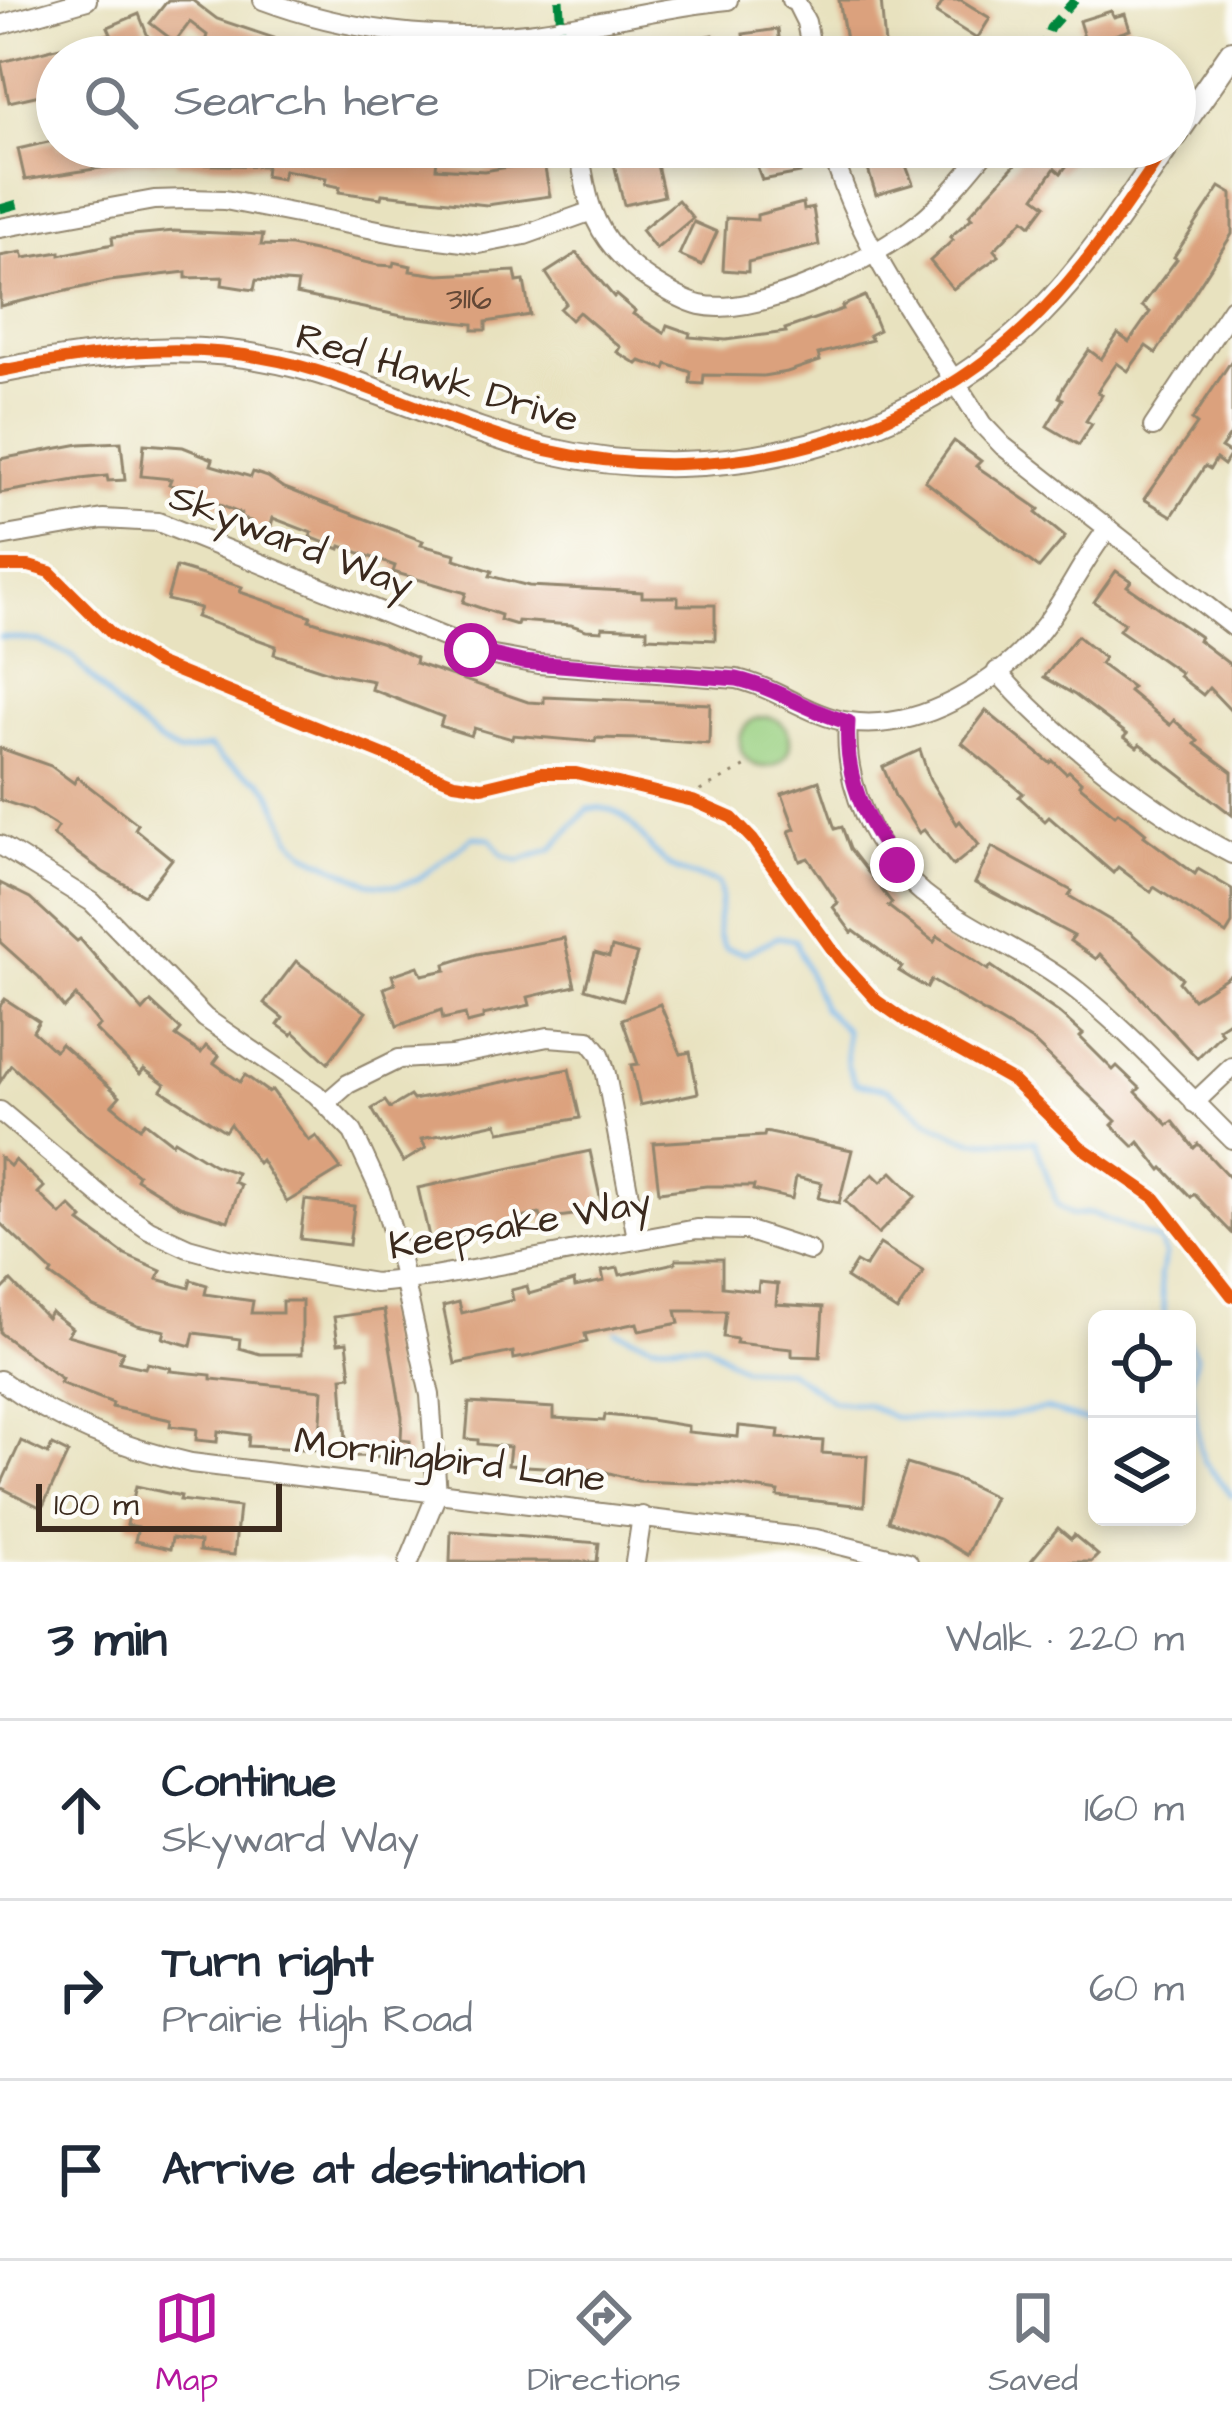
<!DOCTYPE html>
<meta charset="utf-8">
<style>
body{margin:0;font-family:"Architects Daughter",sans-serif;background:#f2f2f3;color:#1f2937}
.controls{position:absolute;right:36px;bottom:36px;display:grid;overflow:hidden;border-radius:18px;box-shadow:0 6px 18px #0003}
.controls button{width:108px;height:108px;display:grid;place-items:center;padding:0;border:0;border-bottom:3px solid #e0e1e3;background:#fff;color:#1f2937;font:60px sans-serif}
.scale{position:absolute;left:36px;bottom:30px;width:246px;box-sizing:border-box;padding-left:12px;border:6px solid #3b2a1e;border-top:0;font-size:33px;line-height:42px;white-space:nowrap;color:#3b2a1e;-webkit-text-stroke:9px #fdfcf7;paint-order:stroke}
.stop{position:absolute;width:36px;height:36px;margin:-27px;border:9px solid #b5179e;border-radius:50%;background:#fff}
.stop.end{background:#b5179e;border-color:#fff;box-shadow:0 3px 12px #0008}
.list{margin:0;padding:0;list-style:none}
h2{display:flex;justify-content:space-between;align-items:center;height:156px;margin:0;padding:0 48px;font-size:51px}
h2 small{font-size:39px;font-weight:400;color:#747a83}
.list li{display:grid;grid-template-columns:78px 1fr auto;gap:36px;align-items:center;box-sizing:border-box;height:180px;padding:0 48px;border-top:3px solid #e0e1e3}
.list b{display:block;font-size:45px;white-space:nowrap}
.list p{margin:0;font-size:39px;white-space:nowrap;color:#747a83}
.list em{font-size:39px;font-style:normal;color:#747a83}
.icon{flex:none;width:66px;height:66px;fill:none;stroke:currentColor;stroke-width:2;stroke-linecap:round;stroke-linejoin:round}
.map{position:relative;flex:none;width:1232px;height:1562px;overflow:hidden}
.search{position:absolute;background:#fff;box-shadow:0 6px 18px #0003;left:36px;right:36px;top:36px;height:132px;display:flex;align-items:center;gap:30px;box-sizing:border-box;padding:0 42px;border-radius:66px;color:#747a83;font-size:45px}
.sheet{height:696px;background:#fff}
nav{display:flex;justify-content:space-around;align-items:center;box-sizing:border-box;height:168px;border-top:3px solid #e0e1e3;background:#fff;font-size:33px;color:#747a83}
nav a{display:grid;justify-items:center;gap:6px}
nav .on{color:#b5179e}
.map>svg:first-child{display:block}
.green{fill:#99d081;stroke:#6a7d50;stroke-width:3}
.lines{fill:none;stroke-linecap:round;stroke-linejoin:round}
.stream{stroke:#75b6ea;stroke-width:4.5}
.building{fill:#dba17d}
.street-casing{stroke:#92866e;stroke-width:22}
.secondary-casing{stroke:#92866e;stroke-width:28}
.path{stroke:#92866e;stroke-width:3;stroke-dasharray:3 9;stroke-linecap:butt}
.street{stroke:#fff;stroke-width:18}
.secondary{stroke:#fff;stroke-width:24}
.quiet{stroke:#00873e;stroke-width:9;stroke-dasharray:18 9;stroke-linecap:butt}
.cycleway-casing{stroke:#fdfcf7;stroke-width:20}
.cycleway{stroke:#e8590c;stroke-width:12}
.route{stroke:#b5179e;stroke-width:15}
.labels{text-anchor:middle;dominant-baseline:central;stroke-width:9;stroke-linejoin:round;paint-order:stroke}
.number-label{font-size:33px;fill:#634836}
.street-label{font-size:39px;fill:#3b2a1e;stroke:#fdfcf7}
</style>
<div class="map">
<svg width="1232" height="1562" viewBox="0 0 1232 1562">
<rect width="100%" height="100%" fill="#fdfcf7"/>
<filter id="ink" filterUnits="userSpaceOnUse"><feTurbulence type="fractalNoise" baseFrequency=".00833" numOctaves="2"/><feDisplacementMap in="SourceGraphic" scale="24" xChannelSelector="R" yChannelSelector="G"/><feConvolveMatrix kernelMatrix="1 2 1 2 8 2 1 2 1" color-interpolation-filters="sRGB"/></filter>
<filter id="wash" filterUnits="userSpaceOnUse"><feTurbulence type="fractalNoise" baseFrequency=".004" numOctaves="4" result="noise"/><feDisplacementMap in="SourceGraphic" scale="48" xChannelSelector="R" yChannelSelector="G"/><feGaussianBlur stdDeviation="2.7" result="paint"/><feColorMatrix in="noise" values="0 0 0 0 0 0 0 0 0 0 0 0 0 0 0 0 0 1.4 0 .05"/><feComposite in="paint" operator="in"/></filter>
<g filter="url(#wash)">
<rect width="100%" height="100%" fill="#e8e2bf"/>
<circle class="green" cx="765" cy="742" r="25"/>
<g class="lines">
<g class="stream">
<path d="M0,637L40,641L73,657L116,706L155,739L178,753L210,747L222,760L261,781L270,791L292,839L306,853L369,883L397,886L417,880L473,837L490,838L503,855L519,861L552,849L588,809C634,802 637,844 671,867C686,877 702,876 718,883C728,905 708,926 725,948L745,953L778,937L795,940L823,1008L846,1030L847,1064L855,1083L887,1089L932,1123L961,1137L974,1141H1035L1057,1204L1072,1215L1091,1213L1159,1241L1166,1255L1160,1275L1165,1319"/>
<polyline points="616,1331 653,1344 704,1343 742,1368 787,1370 833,1401 867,1404 892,1417 976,1421 1046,1409 1097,1424"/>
<polyline points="1187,1338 1196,1356 1191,1380 1200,1449 1204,1461 1232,1496"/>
</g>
</g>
<g id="blocks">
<g class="building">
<polygon points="168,0 192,0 217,19 319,53 318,57 201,57 207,35 190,22 175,42 150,23"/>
<polygon points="839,0 881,0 886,57 849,57"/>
<polygon points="944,0 961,0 990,18 977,39 936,13"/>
<polygon points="1111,11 1114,17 1125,14 1130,30 1086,44 1079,21"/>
<polygon points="139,14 156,57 57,57 57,91 9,102 1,62 111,34 108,27"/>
<polygon points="778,29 781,52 746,57 743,34"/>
<polygon points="713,35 717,57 632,57 632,50"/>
<polygon points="57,140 57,147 387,147 437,159 436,168 484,171 520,165 517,149 541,147 550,196 487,205 382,194 381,198 339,192 340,187 325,184 326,178 284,170 282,179 265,176 266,166 176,164 176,160 138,162 25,180 18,149"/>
<polygon points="610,147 653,147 664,196 624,205"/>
<polygon points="760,147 795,147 800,173 762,180 753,156 761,155"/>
<polygon points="861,147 899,147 913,184 876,195"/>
<polygon points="1031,147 1081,147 1061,173 1055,168 1035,197 1046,205 1031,225 1024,219 994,250 999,256 953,289 930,261 953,240 950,237 972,218 969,215"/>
<polygon points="1220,187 1232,194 1232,234 1156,353 1146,346 1128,371 1117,363 1097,392 1102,395 1086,421 1092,424 1079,445 1047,426 1063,399 1059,397 1064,386 1089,350 1101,359 1118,334 1129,342 1150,312 1142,306 1177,259 1174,257"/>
<polygon points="678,200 693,218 656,249 641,230"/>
<polygon points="803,203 804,210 813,208 819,245 748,262 748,272 723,270 726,218 757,220 757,215"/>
<polygon points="694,222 717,232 702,265 679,255"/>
<polygon points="174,231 263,235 261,245 291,246 378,265 393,266 394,262 411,266 410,271 439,275 515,271 517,282 524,281 530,315 486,322 486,330 473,330 473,324 402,316 296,294 298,283 256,280 254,290 222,285 223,277 186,278 186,272 110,281 0,306 0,256 22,252 24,258 60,252 60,255 113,244 112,237"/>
<polygon points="577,253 614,297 616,295 635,311 633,314 664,333 667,325 690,333 689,337 726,340 786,332 785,329 843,309 842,306 865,296 879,330 869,335 872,340 818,354 820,361 787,372 763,376 704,375 703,384 690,383 691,372 667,364 665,369 640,361 637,364 617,352 620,347 579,312 571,320 560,309 566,303 546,273"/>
<polygon points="1232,360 1232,433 1221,448 1231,454 1224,465 1216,459 1210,469 1205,466 1172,516 1144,499 1197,424 1192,420"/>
<polygon points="954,441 981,461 976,466 1039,509 1036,513 1065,537 1039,568 925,481"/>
<polygon points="121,442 125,480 108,481 107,476 81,479 0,493 0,459 80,444"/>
<polygon points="144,444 183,447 213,459 211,465 251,477 253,472 268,477 282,487 423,541 421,545 456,554 455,559 492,571 490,576 529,586 642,592 642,597 678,597 678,605 715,605 715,640 647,637 647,629 602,627 602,631 586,630 571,625 518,621 517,625 500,620 501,615 463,602 466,593 393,572 395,566 341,546 340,549 310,537 312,533 273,518 269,533 248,527 250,521 240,518 241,514 169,484 171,479 141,476"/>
<polygon points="176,567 242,587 240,592 311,616 309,620 380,642 416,658 415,663 528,702 544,703 544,697 710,704 709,744 641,739 596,738 595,742 513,735 512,739 474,728 471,736 440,726 443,717 371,689 373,681 332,673 274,654 276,646 196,617 200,608 167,600"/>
<polygon points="1116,571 1131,581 1127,586 1200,637 1198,640 1232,666 1232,712 1209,688 1203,695 1179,676 1181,673 1119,630 1124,623 1094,602"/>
<polygon points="1077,636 1104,658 1100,664 1132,687 1129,691 1170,725 1174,720 1198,741 1195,744 1232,772 1232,815 1140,744 1137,747 1124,737 1127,734 1075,695 1044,677"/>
<polygon points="986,711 1050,763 1053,761 1066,773 1069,771 1081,782 1079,785 1115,815 1118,812 1134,823 1146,833 1144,836 1195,874 1198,869 1232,889 1232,924 1226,934 1154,887 1151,892 1118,867 1113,873 1049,817 1045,821 1019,797 1023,793 962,743"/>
<polygon points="0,748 51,766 74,783 77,777 138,824 135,829 172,859 144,895 103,872 53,835 58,827 31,810 0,800"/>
<polygon points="920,750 930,780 957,824 960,821 979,845 953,866 924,830 919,833 895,796 883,767"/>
<polygon points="819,781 835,829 842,827 850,849 892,903 888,906 934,942 938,936 988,970 991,966 1059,1013 1083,1034 1080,1037 1113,1070 1117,1066 1140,1088 1136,1092 1168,1125 1173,1121 1194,1148 1198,1144 1232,1180 1232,1233 1194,1194 1191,1197 1163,1168 1161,1170 1139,1142 1134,1147 1112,1125 1116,1121 1034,1042 931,980 927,988 899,971 902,967 854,931 852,933 833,907 838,903 808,858 800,861 789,831 795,829 782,794"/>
<polygon points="992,847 1072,891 1069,896 1130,932 1182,978 1179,982 1193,999 1232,974 1232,1019 1218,1028 1222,1033 1197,1058 1100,954 1096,959 1070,941 1074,936 975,883"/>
<polygon points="0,883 30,898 77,941 80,939 143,1011 151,1002 181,1030 176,1036 201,1053 206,1046 219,1056 214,1063 240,1082 245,1075 268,1092 272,1090 309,1141 316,1136 341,1169 287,1202 261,1160 258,1163 230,1124 225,1131 161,1090 165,1084 144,1069 140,1074 95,1029 100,1025 76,996 64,1008 39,977 0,942"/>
<polygon points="564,938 575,986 528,997 530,1005 483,1015 483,1019 467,1023 465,1014 443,1019 441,1010 397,1026 384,988 395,984 392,975 418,966 422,975 446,970 445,964 477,954"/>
<polygon points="612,947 637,954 623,1000 585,989 595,953 609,957"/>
<polygon points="296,961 366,1012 328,1063 294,1032 292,1035 278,1025 283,1018 264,1003"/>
<polygon points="5,999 39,1021 33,1031 55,1051 61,1044 120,1096 112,1105 140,1128 145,1122 172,1143 174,1140 214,1165 237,1173 234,1182 241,1185 228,1221 180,1206 136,1179 138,1175 86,1135 11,1065 0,1082 0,1006"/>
<polygon points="660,1004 681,1054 690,1052 698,1093 640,1105 631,1065 638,1064 622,1019"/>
<polygon points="569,1069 580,1118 500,1132 497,1123 421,1139 426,1148 403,1162 372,1109 385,1101 390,1108 410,1096 413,1100"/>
<polygon points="765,1132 852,1150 839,1203 818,1198 822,1183 796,1177 792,1199 753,1190 754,1186 706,1186 659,1192 653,1143 764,1136"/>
<polygon points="590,1151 603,1211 558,1217 559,1220 543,1224 540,1214 512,1220 514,1228 446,1238 448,1247 432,1250 418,1188"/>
<polygon points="0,1157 10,1166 15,1160 44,1187 38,1193 61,1215 70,1206 83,1219 80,1222 125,1255 161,1271 157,1279 189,1288 191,1280 207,1285 205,1294 253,1301 251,1313 282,1313 282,1301 302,1301 302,1354 260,1354 239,1348 240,1339 194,1333 191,1346 163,1338 165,1331 137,1325 92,1305 50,1275 52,1272 0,1223"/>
<polygon points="892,1172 916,1196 878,1234 845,1201 873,1174 881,1182"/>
<polygon points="305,1200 354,1206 349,1245 300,1239"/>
<polygon points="880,1244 924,1272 897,1311 846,1278 856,1262 865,1267"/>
<polygon points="676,1259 722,1259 722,1287 758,1291 759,1282 778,1284 776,1304 823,1307 820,1357 792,1356 792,1349 736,1343 737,1339 723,1337 726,1311 676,1311 679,1323 639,1331 637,1323 585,1334 587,1342 529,1356 514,1359 513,1352 455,1364 443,1306 459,1302 462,1313 513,1300 511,1290 527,1286 529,1294 574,1281 575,1287 604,1281 602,1271 618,1268 620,1275 675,1263"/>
<polygon points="11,1281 47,1318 51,1312 72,1328 67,1335 123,1351 119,1362 145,1368 147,1363 171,1368 170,1371 211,1375 211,1379 323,1390 319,1450 248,1446 249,1435 218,1431 217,1442 196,1440 197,1429 170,1426 171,1420 112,1407 113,1403 60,1383 62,1379 0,1333 0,1292"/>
<polygon points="384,1310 402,1417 401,1440 410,1441 410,1457 347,1456 342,1377 351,1376 347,1342 338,1343 334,1317"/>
<polygon points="469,1403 554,1408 554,1418 604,1421 605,1415 644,1419 688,1426 688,1432 738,1437 739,1426 779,1430 778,1438 823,1441 822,1453 867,1456 864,1506 778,1497 779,1492 734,1485 638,1481 599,1470 508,1465 510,1447 478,1444 478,1440 466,1439"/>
<polygon points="21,1441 48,1454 52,1445 68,1453 42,1508 0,1487"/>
<polygon points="907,1464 957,1479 994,1497 967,1555 940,1539 888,1521"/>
<polygon points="136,1486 181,1496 180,1500 239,1507 234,1555 199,1551 200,1542 172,1538 170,1549 135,1541 138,1527 127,1525"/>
<polygon points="1058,1528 1071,1539 1074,1535 1098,1555 1091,1562 1030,1562"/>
<polygon points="451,1531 599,1543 597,1562 450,1562"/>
</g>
</g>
</g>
<g filter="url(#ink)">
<use href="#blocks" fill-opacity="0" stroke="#92866e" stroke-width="3"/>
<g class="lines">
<g class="street-casing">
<g id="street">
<path d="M263,0C346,31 439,42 527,33C594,25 660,7 728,0"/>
<polyline points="791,0 796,2 806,22 813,57"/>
<polyline points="0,25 87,0"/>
<polyline points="561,27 566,57"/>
<path d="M578,147C583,168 585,191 592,210C602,239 625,264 650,280C664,289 683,301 700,305C758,318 875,259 920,222C945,201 968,173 989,147"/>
<path d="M831,147C858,247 928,337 982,424L1003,446L1232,626"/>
<polyline points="0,228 154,200 188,199 225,200 399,234 479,244 525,235 592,211"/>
<polyline points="1153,427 1232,308"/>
<path d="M0,537L103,519L158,522L488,655L538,664L737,679C777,688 809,716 849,722C918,732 1000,684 1041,630C1066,599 1082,561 1107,530"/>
<path d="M997,671C1049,734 1159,816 1232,854"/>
<path d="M848,722C843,786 873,851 923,893C971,931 1030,953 1079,992C1133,1035 1182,1090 1232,1139"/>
<polyline points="0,845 92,902 205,1018 316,1094 353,1132 381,1193 397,1247 430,1395 437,1494 409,1562"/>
<polyline points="326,1103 348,1084 399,1059 451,1056 548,1037 589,1040 600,1054 606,1074 637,1238"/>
<polyline points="1194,1103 1232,1067"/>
<polyline points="0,1111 107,1201 149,1230 188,1248 228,1259 375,1283 433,1277 697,1229 746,1230 810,1251"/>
<path d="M0,1380C58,1423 121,1447 191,1463L816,1539L908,1562"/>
<polyline points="635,1562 642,1516"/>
</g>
</g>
<g class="secondary-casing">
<g id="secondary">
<polyline points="1175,135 1232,53"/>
<path d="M0,371C107,350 207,338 314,370C392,393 466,431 546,450C721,491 912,442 1040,313C1089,263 1127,204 1166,147"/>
</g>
</g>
<polyline class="path" points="693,801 700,791 752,763"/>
<use href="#street" class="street"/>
<use href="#secondary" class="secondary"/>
<g class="quiet">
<polyline points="559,0 561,27"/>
<polyline points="1039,57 1050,28 1075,0"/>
<polyline points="0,209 18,204"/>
</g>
<g class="cycleway-casing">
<g id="cycleway">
<path d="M0,371C107,350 207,338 314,370C392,393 466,431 546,450C721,491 912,442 1040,313C1089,263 1127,204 1166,147"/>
<polyline points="0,566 29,566 50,572 112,634 157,663 454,783 482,787 540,773 576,773 693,801 732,818 753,840 839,959 877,1001 907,1022 1013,1081 1081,1147 1155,1198 1232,1296"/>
</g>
</g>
<use href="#cycleway" class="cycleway"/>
</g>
</g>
<g class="lines" filter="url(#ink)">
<path class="route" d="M471,650L522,662L737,679C777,688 809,712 848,722C844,780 865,819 897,865"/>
</g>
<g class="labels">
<g class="number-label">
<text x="469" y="299">3116</text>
</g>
<g class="street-label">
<text transform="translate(437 379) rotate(17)">Red Hawk Drive</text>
<text transform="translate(291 542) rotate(21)">Skyward Way</text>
<text transform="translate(520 1225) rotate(-10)">Keepsake Way</text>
<text transform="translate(450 1461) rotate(7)">Morningbird Lane</text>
</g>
</g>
</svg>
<div class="controls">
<button><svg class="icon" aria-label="locate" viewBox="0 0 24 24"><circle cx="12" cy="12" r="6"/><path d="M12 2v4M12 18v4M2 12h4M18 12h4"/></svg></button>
<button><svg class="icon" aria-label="layers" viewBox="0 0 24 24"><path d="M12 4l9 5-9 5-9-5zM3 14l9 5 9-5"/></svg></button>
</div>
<div class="scale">100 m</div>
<div class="stop" style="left:471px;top:650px"></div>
<div class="stop end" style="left:897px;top:865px"></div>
<div class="search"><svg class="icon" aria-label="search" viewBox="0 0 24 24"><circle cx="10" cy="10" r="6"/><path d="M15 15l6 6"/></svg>Search here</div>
</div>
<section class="sheet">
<h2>3 min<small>Walk · 220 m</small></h2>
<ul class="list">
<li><svg class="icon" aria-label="ahead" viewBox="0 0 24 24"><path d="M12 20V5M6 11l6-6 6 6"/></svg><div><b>Continue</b><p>Skyward Way</p></div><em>160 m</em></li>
<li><svg class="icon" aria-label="right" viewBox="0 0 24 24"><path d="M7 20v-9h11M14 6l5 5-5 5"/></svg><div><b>Turn right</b><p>Prairie High Road</p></div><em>60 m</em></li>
<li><svg class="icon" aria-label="arrive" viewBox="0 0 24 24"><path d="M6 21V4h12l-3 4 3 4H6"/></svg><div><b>Arrive at destination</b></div></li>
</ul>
</section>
<nav>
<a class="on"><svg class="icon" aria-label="map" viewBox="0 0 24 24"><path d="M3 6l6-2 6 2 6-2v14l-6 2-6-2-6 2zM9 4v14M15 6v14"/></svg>Map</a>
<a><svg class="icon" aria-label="directions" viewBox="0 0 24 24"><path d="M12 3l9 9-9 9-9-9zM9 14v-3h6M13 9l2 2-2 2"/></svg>Directions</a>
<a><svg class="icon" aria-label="saved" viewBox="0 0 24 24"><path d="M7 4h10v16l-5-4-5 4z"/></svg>Saved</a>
</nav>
